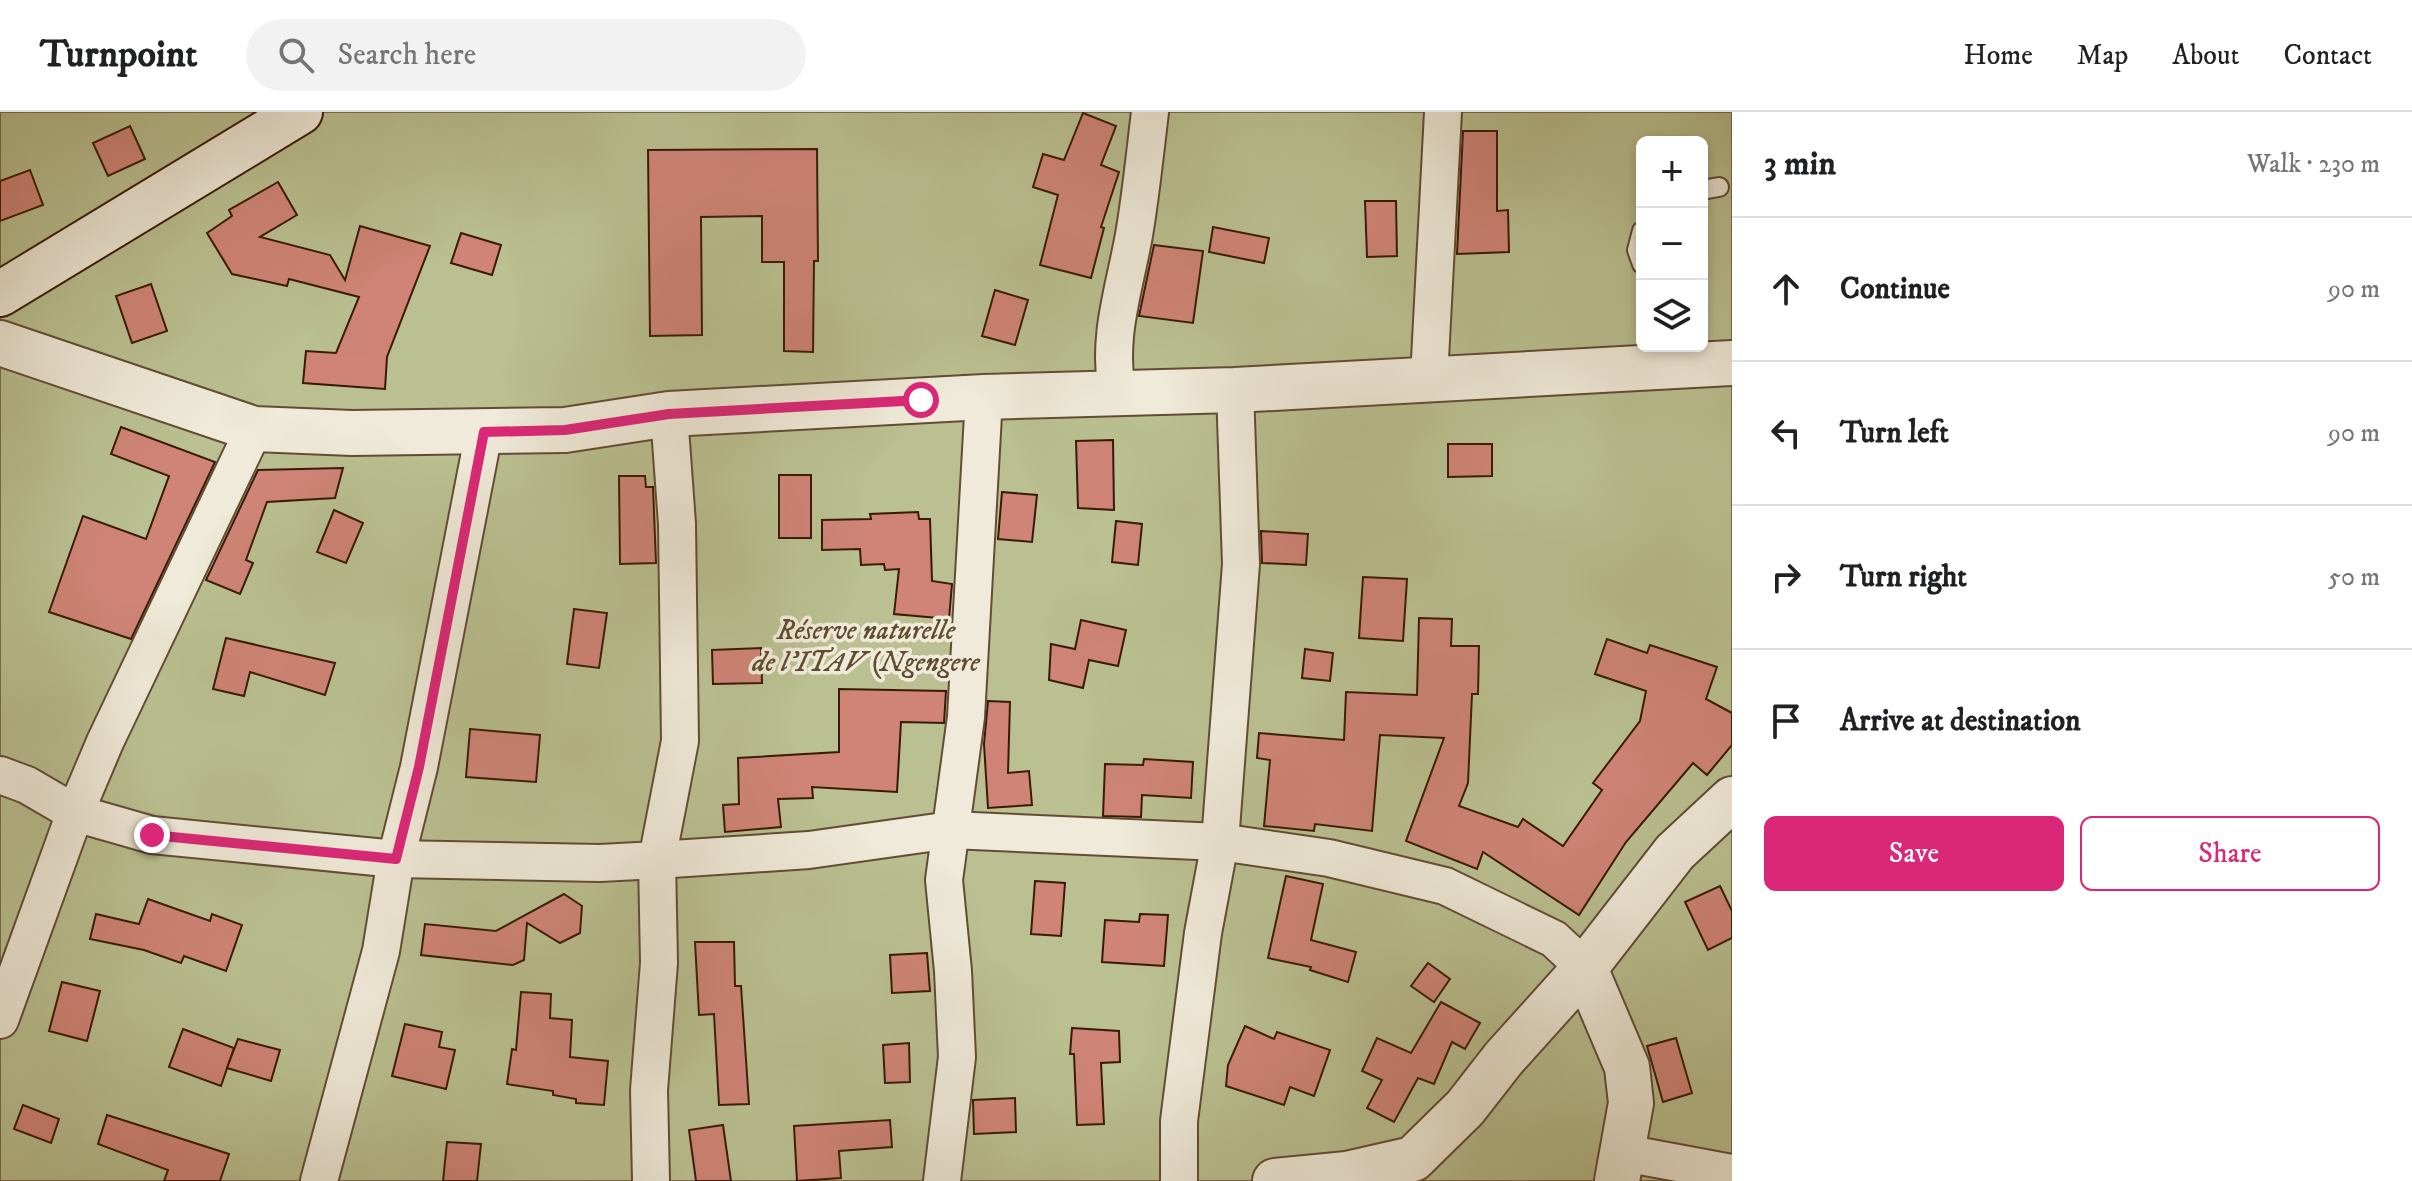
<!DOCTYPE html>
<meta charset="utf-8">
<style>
body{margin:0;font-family:"IM FELL DW Pica",serif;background:#f2f2f2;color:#202124}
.controls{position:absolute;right:24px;top:24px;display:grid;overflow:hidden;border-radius:12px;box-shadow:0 4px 12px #0003}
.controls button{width:72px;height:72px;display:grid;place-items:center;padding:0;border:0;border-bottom:2px solid #e0e0e0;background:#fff;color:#202124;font:40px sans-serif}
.stop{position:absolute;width:24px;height:24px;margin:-18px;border:6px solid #db2777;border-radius:50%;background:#fff}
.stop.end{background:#db2777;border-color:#fff;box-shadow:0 2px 8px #0008}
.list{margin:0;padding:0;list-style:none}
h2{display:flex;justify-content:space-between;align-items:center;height:104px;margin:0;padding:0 32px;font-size:34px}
h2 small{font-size:26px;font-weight:400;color:#757577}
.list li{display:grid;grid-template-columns:52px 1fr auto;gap:24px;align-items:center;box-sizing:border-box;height:144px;padding:0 32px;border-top:2px solid #e0e0e0}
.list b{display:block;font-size:30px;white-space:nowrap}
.list em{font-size:26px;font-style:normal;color:#757577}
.actions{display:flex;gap:16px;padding:24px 32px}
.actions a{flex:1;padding:18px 0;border:2px solid #db2777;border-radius:12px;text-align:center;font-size:28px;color:#db2777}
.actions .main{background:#db2777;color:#fff}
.icon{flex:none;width:44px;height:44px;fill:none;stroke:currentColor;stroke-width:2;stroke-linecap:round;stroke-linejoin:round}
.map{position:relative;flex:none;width:1732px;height:1069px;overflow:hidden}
header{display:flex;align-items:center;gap:48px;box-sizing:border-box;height:112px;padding:0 40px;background:#fff;border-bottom:2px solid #e0e0e0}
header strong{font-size:38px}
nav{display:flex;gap:44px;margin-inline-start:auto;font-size:28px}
.search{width:560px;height:72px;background:#f2f2f2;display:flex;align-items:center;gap:20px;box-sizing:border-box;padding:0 28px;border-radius:44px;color:#757577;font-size:30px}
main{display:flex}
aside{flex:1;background:#fff}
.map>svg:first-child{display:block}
.green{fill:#bac091;stroke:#7a6d4a;stroke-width:2;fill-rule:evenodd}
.building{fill:#cf8477;stroke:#391a04;stroke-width:2}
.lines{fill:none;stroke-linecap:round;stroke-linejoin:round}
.service-casing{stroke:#644b34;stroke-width:22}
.minor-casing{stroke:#644b34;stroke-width:40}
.tertiary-casing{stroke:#644b34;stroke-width:48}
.secondary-casing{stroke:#391a04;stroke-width:48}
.service{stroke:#efead9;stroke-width:18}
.minor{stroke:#efead9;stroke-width:36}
.tertiary{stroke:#efead9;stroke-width:44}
.secondary{stroke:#efead9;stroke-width:44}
.route{stroke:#db2777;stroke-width:10}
.labels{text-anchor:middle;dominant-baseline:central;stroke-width:7;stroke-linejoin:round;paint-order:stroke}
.park-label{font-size:28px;font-style:italic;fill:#604c2e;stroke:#efead9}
</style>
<header>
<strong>Turnpoint</strong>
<div class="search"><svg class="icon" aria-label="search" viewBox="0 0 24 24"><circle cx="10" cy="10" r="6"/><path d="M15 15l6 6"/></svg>Search here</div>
<nav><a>Home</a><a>Map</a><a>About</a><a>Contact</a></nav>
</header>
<main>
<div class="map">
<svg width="1732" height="1069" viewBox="0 0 1732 1069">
<rect width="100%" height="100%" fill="#e7dfc4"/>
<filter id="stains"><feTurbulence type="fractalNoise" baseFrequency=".0025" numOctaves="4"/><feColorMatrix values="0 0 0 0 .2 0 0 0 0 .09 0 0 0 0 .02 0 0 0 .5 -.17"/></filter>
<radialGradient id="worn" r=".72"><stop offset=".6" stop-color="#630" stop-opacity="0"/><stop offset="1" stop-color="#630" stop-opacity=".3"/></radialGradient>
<path class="green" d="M0,0H1732V1069H0ZM1642,30H1702V234H1642Z"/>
<g class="building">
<polygon points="1083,1 1116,14 1101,53 1119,60 1101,115 1104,116 1091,166 1040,153 1058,83 1033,75 1043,42 1064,48"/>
<polygon points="130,14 145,47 108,64 93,31"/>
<polygon points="1463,19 1497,19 1497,99 1508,98 1509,140 1457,142"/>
<polygon points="817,37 818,149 814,149 813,240 784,239 784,150 762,150 762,104 701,105 702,223 650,224 648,38"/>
<polygon points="30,58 43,93 0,109 0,69"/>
<polygon points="278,70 297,103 260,125 330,143 345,168 360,114 430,134 387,245 385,277 303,271 306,239 336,241 359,185 289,167 287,174 232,162 207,121 232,104 229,98"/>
<polygon points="1365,89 1396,89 1397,144 1367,145"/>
<polygon points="1213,115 1269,126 1264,151 1209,140"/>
<polygon points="461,121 501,133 492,163 451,151"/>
<polygon points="1154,133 1203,139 1193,211 1139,204"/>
<polygon points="151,172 167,219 132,231 116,184"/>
<polygon points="995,178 1028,188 1015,233 982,224"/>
<polygon points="121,315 215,350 131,527 49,500 83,404 146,427 169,364 111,342"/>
<polygon points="1113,328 1114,398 1078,396 1076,329"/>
<polygon points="1448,332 1492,332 1492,364 1448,365"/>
<polygon points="343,356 335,386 267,390 246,448 253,451 240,482 206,468 258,358"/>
<rect x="779" y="363" width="32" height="63"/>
<polygon points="619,364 645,364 646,375 653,375 656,451 620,452"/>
<polygon points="1002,380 1037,383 1032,430 998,427"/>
<polygon points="334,398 363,411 346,451 317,440"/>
<polygon points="918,400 919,407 930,407 932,469 952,472 949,507 894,502 899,457 885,458 884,452 861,453 860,437 822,438 822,408 871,407 870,402"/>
<polygon points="1116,409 1142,412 1138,453 1112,450"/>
<polygon points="1261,419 1308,422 1306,453 1262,451"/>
<polygon points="1363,465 1407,467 1403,529 1359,526"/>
<polygon points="574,497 607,501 599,556 567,552"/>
<polygon points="1419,506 1452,507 1451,534 1479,534 1478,582 1472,582 1468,671 1459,694 1518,715 1523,707 1563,734 1602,678 1593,671 1640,609 1646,579 1595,562 1607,527 1647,541 1650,533 1717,555 1706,587 1732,601 1732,633 1707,663 1693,651 1626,730 1579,803 1483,740 1477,757 1406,729 1444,626 1380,623 1372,719 1315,712 1314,719 1264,714 1270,648 1257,646 1259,621 1344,628 1346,580 1417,583"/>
<polygon points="1081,508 1126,518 1118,554 1089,548 1083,576 1049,568 1051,532 1075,537"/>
<polygon points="226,526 335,551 325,583 250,560 244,584 213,577"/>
<polygon points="761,536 762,571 713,572 712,538"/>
<polygon points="1305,537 1333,541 1330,569 1302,566"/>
<polygon points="839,577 946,579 944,611 901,610 897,680 812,675 813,686 778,687 781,715 725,720 723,693 739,692 738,646 839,640"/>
<polygon points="988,589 1010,590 1008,661 1029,659 1032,693 988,696 984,632"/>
<polygon points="470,617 540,623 536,670 466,665"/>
<polygon points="1144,647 1193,650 1191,686 1142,683 1141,705 1103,704 1105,652 1143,653"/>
<polygon points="1286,764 1323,772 1311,828 1356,840 1348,870 1310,858 1311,855 1268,846"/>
<polygon points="1035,769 1065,771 1061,824 1031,822"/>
<polygon points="1720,774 1732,799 1732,826 1708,838 1685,790"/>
<polygon points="564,782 582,794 580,821 560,831 527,811 524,848 513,853 421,843 425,812 496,819"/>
<polygon points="148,787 210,809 212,802 242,813 226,859 184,844 181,851 144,838 90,827 96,802 139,812"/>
<polygon points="1140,802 1168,803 1164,854 1102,850 1105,808 1139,810"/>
<polygon points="695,830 734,830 735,874 741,874 749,992 719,993 714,902 699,903"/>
<polygon points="927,841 930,879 892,881 890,843"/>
<polygon points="1428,851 1450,867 1434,890 1411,874"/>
<polygon points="62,870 100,879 87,929 49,919"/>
<polygon points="521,880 551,882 550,906 572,908 570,945 608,949 604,993 576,991 576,987 553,983 553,979 507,972 512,937 516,938"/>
<polygon points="1441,890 1480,911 1465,937 1452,930 1434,972 1418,966 1394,1010 1367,996 1382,968 1362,959 1377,926 1411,941"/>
<polygon points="405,912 442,920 439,935 455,938 446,977 392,964"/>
<polygon points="1245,914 1274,927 1277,920 1330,938 1314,984 1290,975 1284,993 1226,974 1228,953"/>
<polygon points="1072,916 1119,919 1120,950 1101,951 1104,1012 1077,1013 1074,942 1070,942"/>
<polygon points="183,917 234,936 221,974 169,955"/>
<polygon points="1676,926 1692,981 1663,990 1647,934"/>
<polygon points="238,927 280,938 271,969 227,956"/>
<polygon points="909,931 910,970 885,971 883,933"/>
<polygon points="1015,986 1016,1020 974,1022 973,988"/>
<polygon points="23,993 59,1007 51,1031 14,1017"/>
<polygon points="107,1003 229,1042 220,1069 164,1069 168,1058 98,1032"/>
<polygon points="890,1008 892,1035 839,1039 841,1066 797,1069 794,1014"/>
<polygon points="723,1013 731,1069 696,1069 689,1018"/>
<polygon points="447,1030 481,1032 477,1069 443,1069"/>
</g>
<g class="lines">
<g class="service-casing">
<g id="service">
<polyline points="1702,78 1719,75"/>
<polyline points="1642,119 1637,138 1642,152"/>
</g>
</g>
<g class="minor-casing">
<g id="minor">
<polyline points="1429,266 1443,0"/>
<path d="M1117,282C1107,223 1124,179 1134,123C1141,82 1145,41 1150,0"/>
<polyline points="0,663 27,673 75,701 152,723 396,747 600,751 657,748 809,738 951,718 1220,730 1329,746 1445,774 1554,827 1585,856"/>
<polyline points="0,908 75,701 105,630 254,317"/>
<polyline points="1624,1041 1732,1061"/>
<polyline points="319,1069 381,839 396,747 419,655 484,320"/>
<polyline points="651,1069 649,978 659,851 657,748 680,629 677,412 669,302"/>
<polyline points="942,1069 957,945 953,859 944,768 966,605 984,285"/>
<polyline points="1179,1069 1179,1009 1203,821 1220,730 1241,452 1235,278"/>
</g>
</g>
<g class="tertiary-casing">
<g id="tertiary">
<polyline points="0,231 254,317 352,321 565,318 669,302 984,285 1235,278 1732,251"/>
<polyline points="1585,856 1627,955 1631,991 1617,1069"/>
<polyline points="1275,1069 1347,1062 1413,1047 1465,996 1504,946 1585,856 1675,740 1732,687"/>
</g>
</g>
<g class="secondary-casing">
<polyline id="secondary" points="0,182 300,0"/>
</g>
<use href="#service" class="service"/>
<use href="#minor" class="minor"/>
<use href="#tertiary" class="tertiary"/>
<use href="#secondary" class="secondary"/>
</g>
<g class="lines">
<polyline class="route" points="152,723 396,747 419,655 484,320 565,318 669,302 921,288"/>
</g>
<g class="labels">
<g class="park-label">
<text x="866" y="518">Réserve naturelle<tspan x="866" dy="32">de l'ITAV (Ngengere</tspan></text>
</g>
</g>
<rect width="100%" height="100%" filter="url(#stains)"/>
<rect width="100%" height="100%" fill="url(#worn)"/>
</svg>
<div class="controls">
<button>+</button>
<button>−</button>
<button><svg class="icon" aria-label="layers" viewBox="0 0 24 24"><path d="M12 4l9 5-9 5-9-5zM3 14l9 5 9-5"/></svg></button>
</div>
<div class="stop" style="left:921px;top:288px"></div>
<div class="stop end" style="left:152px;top:723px"></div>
</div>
<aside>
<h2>3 min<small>Walk · 230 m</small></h2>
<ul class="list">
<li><svg class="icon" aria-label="ahead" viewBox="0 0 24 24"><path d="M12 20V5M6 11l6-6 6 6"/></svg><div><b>Continue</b></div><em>90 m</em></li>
<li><svg class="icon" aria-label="left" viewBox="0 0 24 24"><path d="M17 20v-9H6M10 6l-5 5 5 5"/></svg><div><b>Turn left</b></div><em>90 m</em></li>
<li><svg class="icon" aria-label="right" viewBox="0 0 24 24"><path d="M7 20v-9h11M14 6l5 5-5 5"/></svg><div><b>Turn right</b></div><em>50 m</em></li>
<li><svg class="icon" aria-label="arrive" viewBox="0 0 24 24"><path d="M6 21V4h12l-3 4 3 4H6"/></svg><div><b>Arrive at destination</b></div></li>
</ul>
<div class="actions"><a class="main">Save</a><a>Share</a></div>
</aside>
</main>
